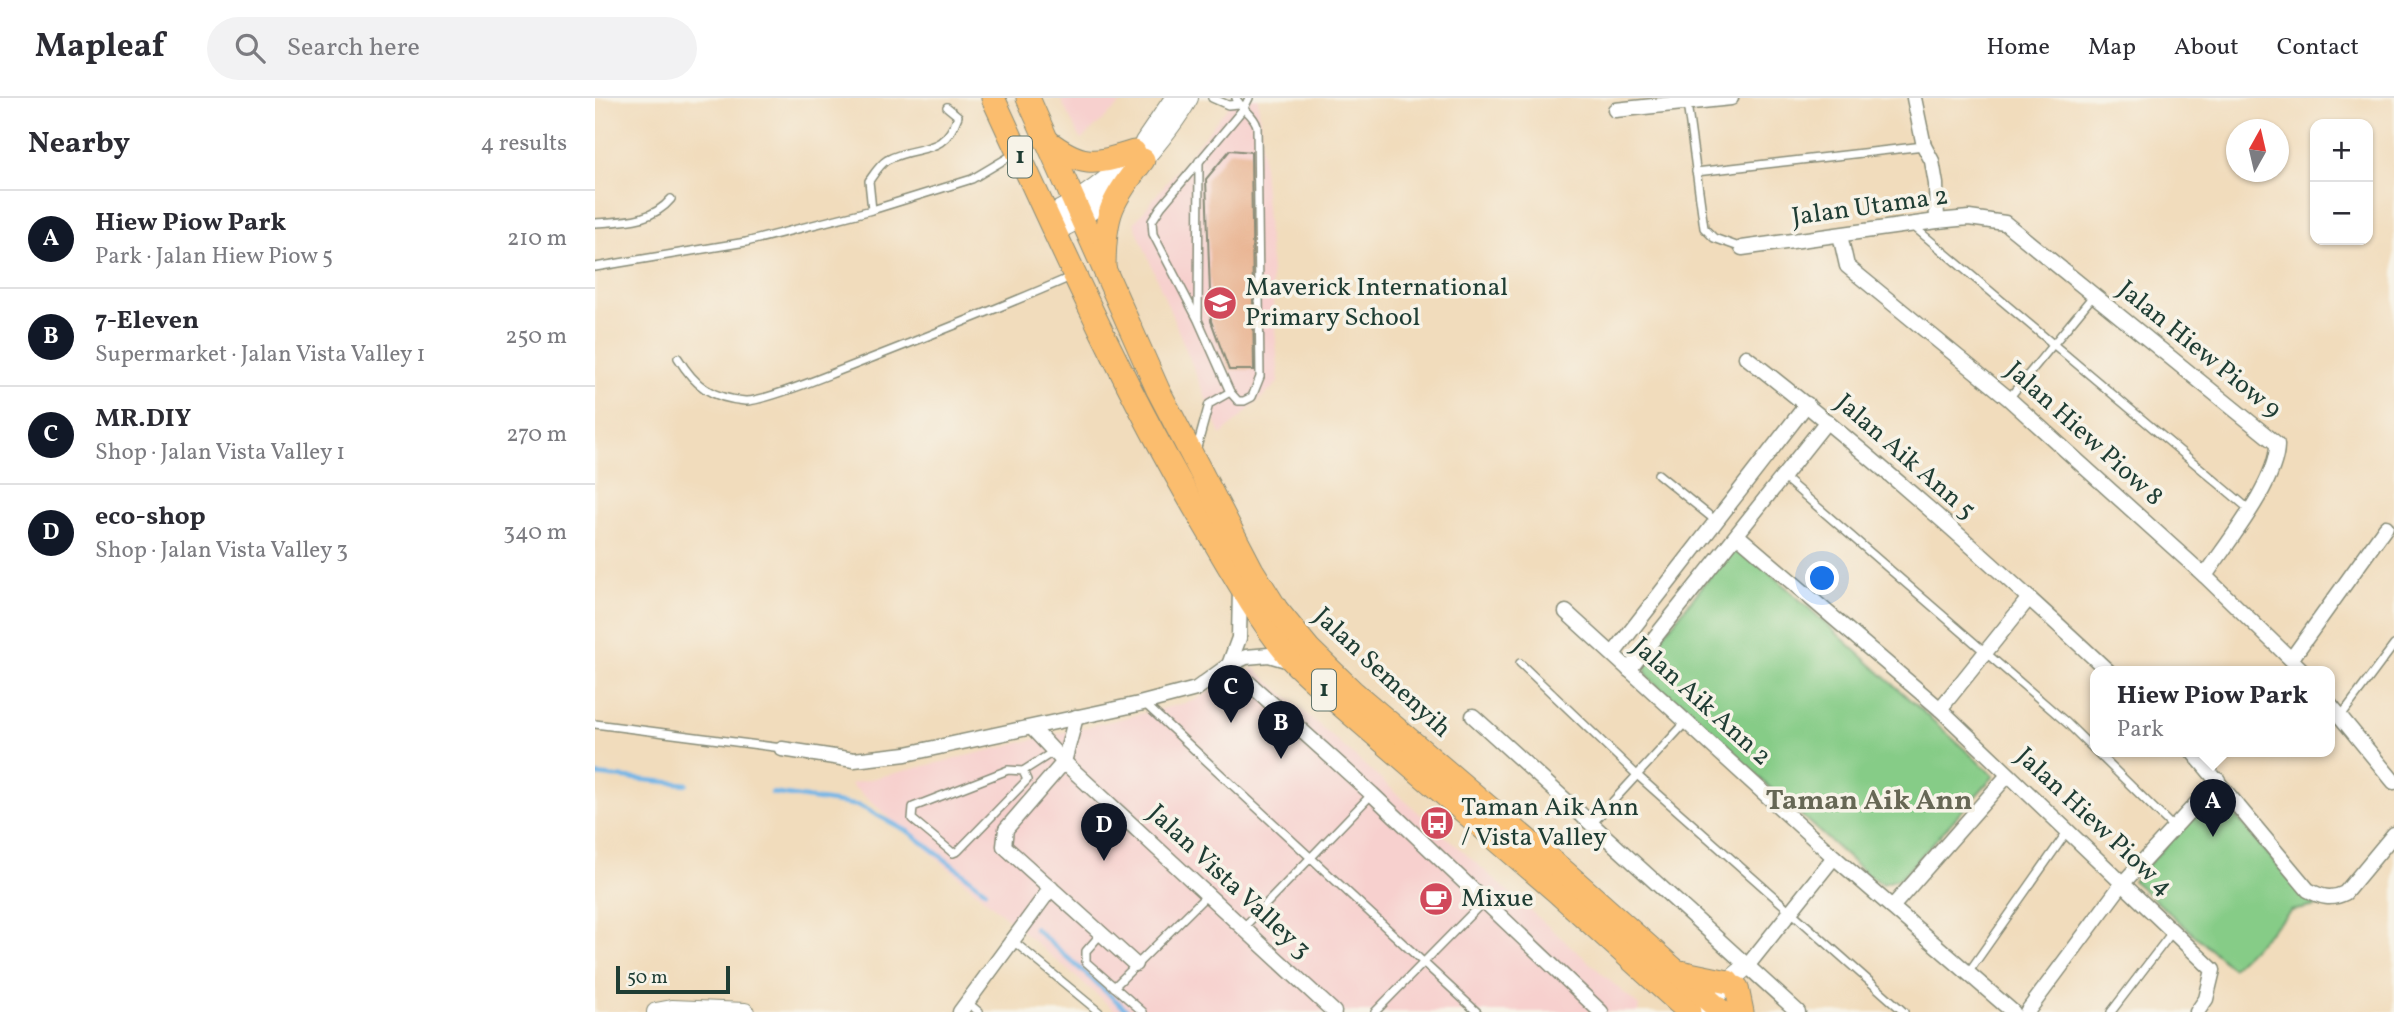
<!DOCTYPE html>
<meta charset="utf-8">
<style>
body{margin:0;font-family:Vollkorn,serif;background:#f2f2f3;color:#2b2b33}
.controls{position:absolute;right:21px;top:21px;display:grid;overflow:hidden;border-radius:14px;box-shadow:0 2px 5px #0004}
.controls button{width:63px;height:63px;display:grid;place-items:center;padding:0;border:0;border-bottom:2px solid #e1e1e2;background:#fff;color:#2b2b33;font:35px sans-serif}
.compass{position:absolute;left:1631px;top:21px;width:63px;height:63px;border-radius:50%;background:#fff;box-shadow:0 2px 5px #0004;rotate:8deg}
.scale{position:absolute;left:21px;bottom:18px;width:114px;box-sizing:border-box;padding-left:7px;border:4px solid #1f3d34;border-top:0;font-size:19px;line-height:24px;white-space:nowrap;color:#1f3d34;-webkit-text-stroke:5px #f7f3e8;paint-order:stroke}
.you{position:absolute;left:1228px;top:481px;width:24px;height:24px;margin:-18px;border:5px solid #fff;border-radius:50%;background:#1a73e8;box-shadow:0 0 0 10px #1a73e833}
.badge{display:grid;place-items:center;width:46px;height:46px;border-radius:50%;background:#111827;color:#fff;font-size:23px;font-weight:700}
.pin{position:absolute;translate:-50% -58px;filter:drop-shadow(0 2px 4px #0008)}
.pin::after{content:'';position:absolute;top:37px;width:24px;height:21px;background:inherit;clip-path:polygon(0 0,100% 0,50% 100%)}
.popup{position:absolute;left:1495px;top:568px;width:245px;height:91px;box-sizing:border-box;display:grid;place-content:center;border-radius:14px;background:#fff;filter:drop-shadow(0 2px 5px #0005);font-size:23px;white-space:nowrap;color:#7c7c81}
.popup b{font-size:26px;color:#2b2b33}
.popup::after{content:'';position:absolute;left:50%;top:100%;margin-left:-14px;border:14px solid transparent;border-top-color:#fff}
.list{margin:0;padding:0;list-style:none}
h2{display:flex;justify-content:space-between;align-items:center;height:91px;margin:0;padding:0 28px;font-size:30px}
h2 small{font-size:23px;font-weight:400;color:#7c7c81}
.list li{display:grid;grid-template-columns:46px 1fr auto;gap:21px;align-items:center;box-sizing:border-box;height:98px;padding:0 28px;border-top:2px solid #e1e1e2}
.list b{display:block;font-size:26px;white-space:nowrap}
.list p{margin:0;font-size:23px;white-space:nowrap;color:#7c7c81}
.list em{font-size:23px;font-style:normal;color:#7c7c81}
.icon{flex:none;width:38px;height:38px;fill:none;stroke:currentColor;stroke-width:2;stroke-linecap:round;stroke-linejoin:round}
.map{position:relative;flex:none;width:1799px;height:914px;overflow:hidden}
header{display:flex;align-items:center;gap:42px;box-sizing:border-box;height:98px;padding:0 35px;background:#fff;border-bottom:2px solid #e1e1e2}
header strong{font-size:33px}
nav{display:flex;gap:38px;margin-inline-start:auto;font-size:24px}
.search{width:490px;height:63px;background:#f2f2f3;display:flex;align-items:center;gap:18px;box-sizing:border-box;padding:0 24px;border-radius:38px;color:#7c7c81;font-size:26px}
main{display:flex}
aside{flex:1;background:#fff}
.map>svg:first-child{display:block}
.built{fill:#f7d0ce}
.green{fill:#86cc87;stroke:#52845e;stroke-width:2}
.lines{fill:none;stroke-linecap:round;stroke-linejoin:round}
.stream{stroke:#72b5e7;stroke-width:4.5}
.building{fill:#e9b492}
.service-casing{stroke:#888c78;stroke-width:10}
.minor-casing{stroke:#888c78;stroke-width:17}
.tertiary-casing{stroke:#888c78;stroke-width:20}
.primary-casing{stroke:#888c78;stroke-width:25}
.service{stroke:#fff;stroke-width:7}
.minor{stroke:#fff;stroke-width:14}
.tertiary{stroke:#fff;stroke-width:18}
.primary{stroke:#fbbd6e;stroke-width:23}
.labels{text-anchor:middle;dominant-baseline:central;stroke-width:7;stroke-linejoin:round;paint-order:stroke}
.shield{fill:#f7f3e8;stroke:#60746a;stroke-width:2}
.shield-label{font-size:24px;font-weight:bold;fill:#1f3d34}
.street-label{font-size:26px;fill:#1f3d34;stroke:#f7f3e8}
.poi-label{font-size:26px;fill:#1f3d34;stroke:#f7f3e8;text-anchor:start}
.neighbourhood-label{font-size:28px;font-weight:bold;fill:#666755;stroke:#f7f3e8}
</style>
<header>
<strong>Mapleaf</strong>
<div class="search"><svg class="icon" aria-label="search" viewBox="0 0 24 24"><circle cx="10" cy="10" r="6"/><path d="M15 15l6 6"/></svg>Search here</div>
<nav><a>Home</a><a>Map</a><a>About</a><a>Contact</a></nav>
</header>
<main>
<aside>
<h2>Nearby<small>4 results</small></h2>
<ul class="list">
<li><span class="badge">A</span><div><b>Hiew Piow Park</b><p>Park · Jalan Hiew Piow 5</p></div><em>210 m</em></li>
<li><span class="badge">B</span><div><b>7-Eleven</b><p>Supermarket · Jalan Vista Valley 1</p></div><em>250 m</em></li>
<li><span class="badge">C</span><div><b>MR.DIY</b><p>Shop · Jalan Vista Valley 1</p></div><em>270 m</em></li>
<li><span class="badge">D</span><div><b>eco-shop</b><p>Shop · Jalan Vista Valley 3</p></div><em>340 m</em></li>
</ul>
</aside>
<div class="map">
<svg width="1799" height="914" viewBox="0 0 1799 914">
<rect width="100%" height="100%" fill="#f7f3e8"/>
<filter id="ink" filterUnits="userSpaceOnUse"><feTurbulence type="fractalNoise" baseFrequency=".0143" numOctaves="2"/><feDisplacementMap in="SourceGraphic" scale="14" xChannelSelector="R" yChannelSelector="G"/><feConvolveMatrix kernelMatrix="1 2 1 2 8 2 1 2 1" color-interpolation-filters="sRGB"/></filter>
<filter id="wash" filterUnits="userSpaceOnUse"><feTurbulence type="fractalNoise" baseFrequency=".00686" numOctaves="4" result="noise"/><feDisplacementMap in="SourceGraphic" scale="28" xChannelSelector="R" yChannelSelector="G"/><feGaussianBlur stdDeviation="1.57" result="paint"/><feColorMatrix in="noise" values="0 0 0 0 0 0 0 0 0 0 0 0 0 0 0 0 0 1.4 0 .05"/><feComposite in="paint" operator="in"/></filter>
<g filter="url(#wash)">
<rect width="100%" height="100%" fill="#f1dcbc"/>
<g class="built">
<polygon points="465,0 532,0 486,42"/>
<polygon points="640,0 663,0 684,284 626,337 539,125"/>
<polygon points="659,570 1044,908 1043,914 522,914 255,686 598,603"/>
</g>
<g class="green">
<polygon points="1142,445 1399,678 1306,780 1287,786 1271,776 1056,582 1051,575 1049,561"/>
<polygon points="1620,694 1711,800 1722,808 1696,813 1637,870 1538,783"/>
</g>
<g class="lines">
<g class="stream">
<polyline points="0,677 92,686"/>
<polyline points="177,695 265,708 314,734 390,792"/>
<polyline points="439,830 534,914"/>
</g>
</g>
<g id="blocks">
<polygon class="building" points="635,52 656,54 659,272 634,272 616,223 611,81"/>
</g>
</g>
<g filter="url(#ink)">
<use href="#blocks" fill-opacity="0" stroke="#888c78" stroke-width="2"/>
<g class="lines">
<g class="service-casing">
<g id="service">
<polyline points="617,0 633,7 644,6"/>
<path d="M641,0C646,11 659,16 662,28L665,279L657,299L649,303H643L635,294L603,222L558,136L557,123L566,109L649,10L654,0"/>
<polyline points="1092,5 1109,130 1119,140 1147,150"/>
<polyline points="1101,74 1329,48"/>
<path d="M277,112L274,83C279,76 285,66 292,62C325,45 348,60 363,18L352,9"/>
<path d="M0,125C28,123 57,124 76,101"/>
<polyline points="1318,128 1655,412"/>
<polyline points="0,169 151,144 277,112 377,81 419,56"/>
<polyline points="603,221 604,63"/>
<path d="M83,260C100,288 116,300 150,303C167,304 223,281 241,274C321,243 400,212 478,178"/>
<polyline points="1414,300 1498,198"/>
<polyline points="601,353 614,306 635,294"/>
<polyline points="1063,376 1121,423"/>
<polyline points="1187,378 1472,625 1579,730"/>
<polyline points="925,565 1042,677 1309,914"/>
<polyline points="549,605 882,914"/>
<polyline points="1746,618 1799,547"/>
<polyline points="0,626 187,650"/>
<polyline points="428,673 432,682 363,753 358,755 317,721 318,709 413,672 428,673 458,654"/>
<polyline points="997,726 1091,624"/>
<polyline points="648,830 777,696"/>
<polyline points="506,836 491,853 491,864 548,914"/>
<polyline points="417,842 504,914"/>
<polyline points="1373,875 1472,734"/>
<polyline points="519,889 612,797"/>
<polyline points="372,904 384,914"/>
<polyline points="780,914 890,802"/>
<polyline points="1516,914 1578,833"/>
</g>
</g>
<g class="minor-casing">
<g id="minor">
<polyline points="1319,0 1329,48 1337,63 1341,86 1342,123"/>
<polyline points="1020,12 1136,0"/>
<polyline points="1245,137 1252,168 1413,300 1610,478 1708,573"/>
<path d="M1147,150L1342,123L1374,120L1410,125L1682,346C1683,383 1631,446 1610,478"/>
<path d="M1151,259C1277,357 1396,464 1513,573"/>
<polyline points="1142,437 1345,611 1618,872 1611,901 1602,914"/>
<polyline points="971,514 1239,759 1418,914"/>
<polyline points="1018,556 1212,306"/>
<polyline points="1697,560 1791,429"/>
<polyline points="634,567 777,696 1006,914"/>
<polyline points="634,567 644,540 645,490"/>
<polyline points="1034,572 1232,323"/>
<polyline points="1735,606 1799,684"/>
<polyline points="1345,611 1434,500"/>
<polyline points="878,618 1203,914"/>
<polyline points="481,619 469,664 411,731 409,748 540,866"/>
<polyline points="437,630 469,664 739,914"/>
<polyline points="187,651 259,662 311,656 544,606 601,591 634,567 651,559 674,557 698,564"/>
<path d="M1597,653L1713,792C1726,799 1736,802 1750,795L1799,736"/>
<polyline points="1297,809 1413,677"/>
<polyline points="1153,867 1239,759"/>
<polyline points="365,914 456,790"/>
<polyline points="1432,914 1527,786 1623,682"/>
</g>
</g>
<g class="tertiary-casing">
<g id="tertiary">
<polyline points="549,44 579,0"/>
<path d="M452,118C481,105 504,89 527,67"/>
<path d="M459,134C467,130 476,126 484,121C519,100 574,36 594,0"/>
<polyline points="61,914 77,911 150,914"/>
<polyline points="1107,914 1133,884 1153,867"/>
</g>
</g>
<g class="primary-casing">
<g id="primary">
<path d="M398,0C463,141 526,285 605,419C634,468 661,518 697,562C708,574 721,584 732,595L961,793L1094,914"/>
<polyline points="433,0 563,292 657,472 682,512 714,551 757,593 971,775 1127,914"/>
<path d="M451,42C486,69 498,67 539,54"/>
<path d="M509,167C510,113 516,105 548,62"/>
<polyline points="1085,874 1133,884"/>
<polyline points="1142,890 1147,914"/>
</g>
</g>
<use href="#service" class="service"/>
<use href="#minor" class="minor"/>
<use href="#tertiary" class="tertiary"/>
<use href="#primary" class="primary"/>
</g>
</g>
<defs>
<g id="school-disc" transform="scale(1.75)"><circle r="9.5" fill="#d1495b" stroke="#f7f3e8"/><path d="M0-5L7-2L0 1L-7-2ZM-4 1L0 2.5L4 1V4Q0 6-4 4Z" fill="#fff"/></g>
<g id="bus-disc" transform="scale(1.75)"><circle r="9.5" fill="#d1495b" stroke="#f7f3e8"/><path d="M-5-6H5V4H4V6H2V4H-2V6H-4V4H-5ZM-3.5-4V0h7V-4ZM-3.5 1.2v1.5H-2V1.2ZM2 1.2v1.5H3.5V1.2Z" fill="#fff"/></g>
<g id="cafe-disc" transform="scale(1.75)"><circle r="9.5" fill="#d1495b" stroke="#f7f3e8"/><path d="M-5.5-4.5H6V0H3Q3 3.5 0 3.5H-2.5Q-5.5 3.5-5.5 0ZM3-3.2v2h1.7v-2ZM-6 4.5H4V6H-6Z" fill="#fff"/></g>
</defs>
<g fill-rule="evenodd">
<use href="#school-disc" x="625" y="205"/>
<use href="#bus-disc" x="842" y="725"/>
<use href="#cafe-disc" x="841" y="801"/>
</g>
<g class="labels">
<g class="shield">
<rect x="413" y="38.5" width="24" height="41" rx="5"/>
<rect x="717" y="571.5" width="24" height="41" rx="5"/>
</g>
<g class="shield-label">
<text x="425" y="59">1</text>
<text x="729" y="592">1</text>
</g>
<g class="street-label">
<text transform="translate(1275 109) rotate(-8)">Jalan Utama 2</text>
<text transform="translate(1604 252) rotate(39)">Jalan Hiew Piow 9</text>
<text transform="translate(1489 336) rotate(42)">Jalan Hiew Piow 8</text>
<text transform="translate(1310 359) rotate(41)">Jalan Aik Ann 5</text>
<text transform="translate(787 575) rotate(43)">Jalan Semenyih</text>
<text transform="translate(1106 604) rotate(42)">Jalan Aik Ann 2</text>
<text transform="translate(1499 724) rotate(43)">Jalan Hiew Piow 4</text>
<text transform="translate(634 784) rotate(43)">Jalan Vista Valley 3</text>
</g>
<g class="poi-label">
<text x="650" y="190">Maverick International<tspan x="650" dy="30">Primary School</tspan></text>
<text x="866" y="710">Taman Aik Ann<tspan x="866" dy="30">/ Vista Valley</tspan></text>
<text x="866" y="801">Mixue</text>
</g>
<g class="neighbourhood-label">
<text x="1274" y="703">Taman Aik Ann</text>
</g>
</g>
</svg>
<div class="controls">
<button>+</button>
<button>−</button>
</div>
<svg class="compass" viewBox="-18 -18 36 36"><path d="M0-13l5 13h-10z" fill="#e53935"/><path d="M0 13l5-13h-10z" fill="#7c7c81"/></svg>
<div class="scale">50 m</div>
<div class="you"></div>
<div class="pin badge" style="left:1618px;top:739px">A</div>
<div class="popup"><b>Hiew Piow Park</b>Park</div>
<div class="pin badge" style="left:686px;top:661px">B</div>
<div class="pin badge" style="left:636px;top:625px">C</div>
<div class="pin badge" style="left:509px;top:763px">D</div>
</div>
</main>
